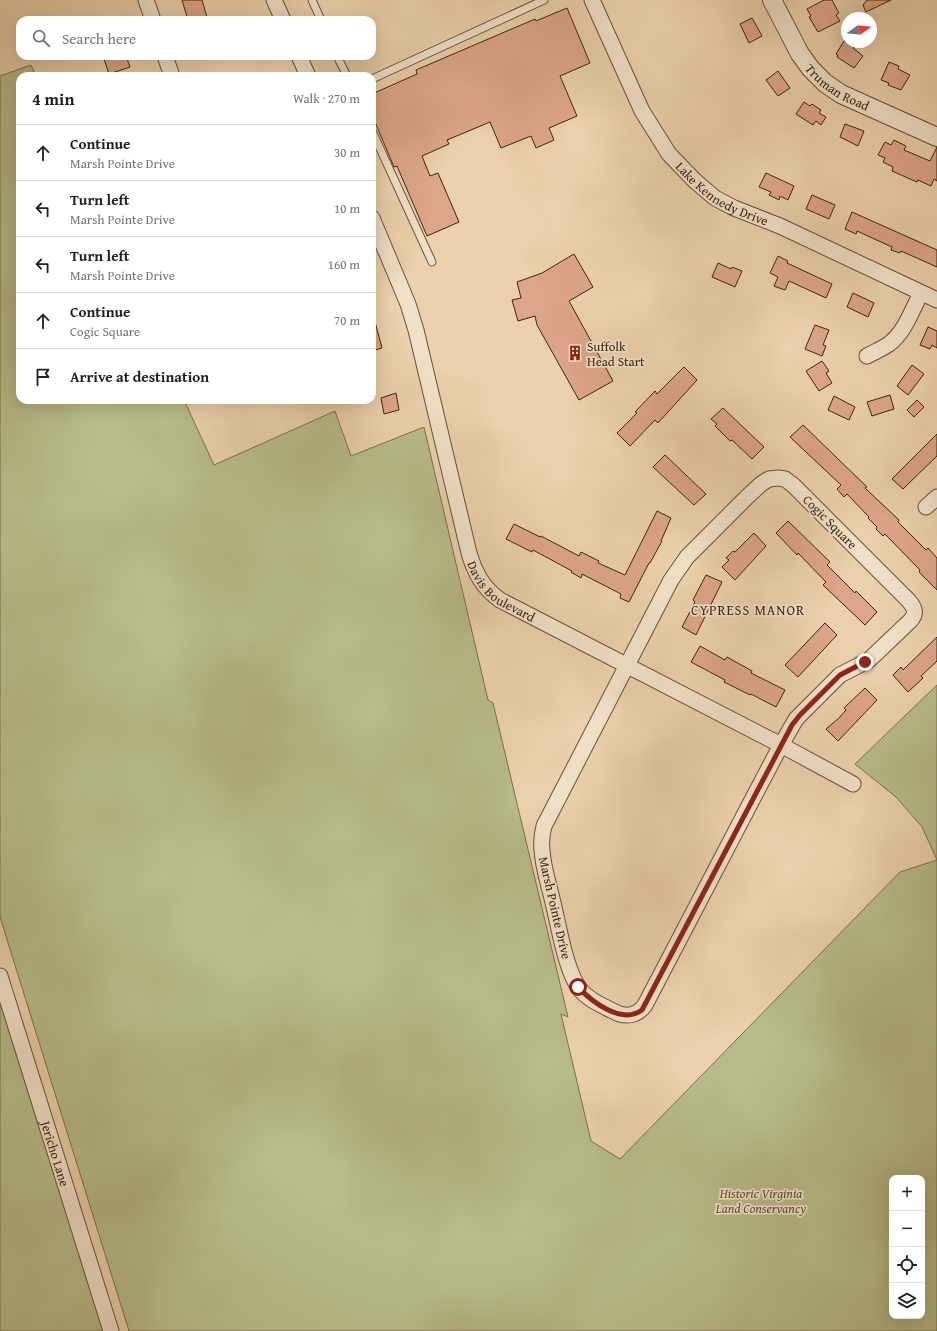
<!DOCTYPE html>
<meta charset="utf-8">
<style>
body{margin:0;font-family:"Gentium Book Plus",serif;background:#f2f2f2;color:#202124}
.controls{position:absolute;right:12px;bottom:12px;display:grid;overflow:hidden;border-radius:8px;box-shadow:0 4px 16px #0002}
.controls button{width:36px;height:36px;display:grid;place-items:center;padding:0;border:0;border-bottom:1px solid #e0e0e0;background:#fff;color:#202124;font:20px sans-serif}
.compass{position:absolute;left:841px;top:12px;width:36px;height:36px;border-radius:50%;background:#fff;box-shadow:0 4px 16px #0002;rotate:75deg}
.stop{position:absolute;width:12px;height:12px;margin:-9px;border:3px solid #8f2418;border-radius:50%;background:#fff}
.stop.end{background:#8f2418;border-color:#fff;box-shadow:0 1px 4px #0008}
.list{margin:0;padding:0;list-style:none}
h2{display:flex;justify-content:space-between;align-items:center;height:52px;margin:0;padding:0 16px;font-size:17px}
h2 small{font-size:13px;font-weight:400;color:#757577}
.list li{display:grid;grid-template-columns:26px 1fr auto;gap:12px;align-items:center;box-sizing:border-box;height:56px;padding:0 16px;border-top:1px solid #e0e0e0}
.list b{display:block;font-size:15px;white-space:nowrap}
.list p{margin:0;font-size:13px;white-space:nowrap;color:#757577}
.list em{font-size:13px;font-style:normal;color:#757577}
.icon{flex:none;width:22px;height:22px;fill:none;stroke:currentColor;stroke-width:2;stroke-linecap:round;stroke-linejoin:round}
.map{position:relative;flex:none;width:937px;height:1331px;overflow:hidden}
.search{position:absolute;background:#fff;box-shadow:0 4px 16px #0002;left:16px;top:16px;width:360px;height:44px;display:flex;align-items:center;gap:10px;box-sizing:border-box;padding:0 14px;border-radius:12px;color:#757577;font-size:15px}
.panel{position:absolute;background:#fff;box-shadow:0 4px 16px #0002;left:16px;top:72px;width:360px;height:332px;border-radius:12px}
.map>svg:first-child{display:block}
.green{fill:#b7bc8a;stroke:#7a714b;fill-rule:evenodd}
.building{fill:#dda58a;stroke:#3c260c}
.lines{fill:none;stroke-linecap:round;stroke-linejoin:round}
.service-casing{stroke:#685134;stroke-width:9}
.minor-casing{stroke:#685134;stroke-width:17}
.tertiary-casing{stroke:#685134;stroke-width:20}
.service{stroke:#f2e1ca;stroke-width:7}
.minor{stroke:#f2e1ca;stroke-width:15}
.tertiary{stroke:#f2e1ca;stroke-width:18}
.route{stroke:#8f2418;stroke-width:5}
.labels{text-anchor:middle;dominant-baseline:central;stroke-width:3.5;stroke-linejoin:round;paint-order:stroke}
.street-label{font-size:13px;fill:#3c260c;stroke:#f2e1ca}
.poi-label{font-size:13px;fill:#3c260c;stroke:#f2e1ca;text-anchor:start}
.park-label{font-size:13px;font-style:italic;fill:#5b4c2c;stroke:#f2e1ca}
.neighbourhood-label{font-size:14px;letter-spacing:1px;fill:#3c260c;stroke:#f2e1ca}
</style>
<div class="map">
<svg width="937" height="1331" viewBox="0 0 937 1331">
<rect width="100%" height="100%" fill="#ebd1ad"/>
<filter id="stains"><feTurbulence type="fractalNoise" baseFrequency=".005" numOctaves="4"/><feColorMatrix values="0 0 0 0 .2 0 0 0 0 .09 0 0 0 0 .02 0 0 0 .5 -.17"/></filter>
<radialGradient id="worn" r=".72"><stop offset=".6" stop-color="#630" stop-opacity="0"/><stop offset="1" stop-color="#630" stop-opacity=".3"/></radialGradient>
<g class="green">
<path d="M31,65L36,76H20V400H184L214,465L335,411L351,456L424,427L488,700L493,703L568,1017L561,1014L591,1141L620,1159L900,872L937,860L922,827L896,797L855,764L937,685V1331H129L0,917V76ZM892,1178H922V1316H892Z"/>
<polygon points="0,987 109,1331 0,1331"/>
</g>
<g class="building">
<polygon points="182,0 202,0 207,17 198,20 188,20"/>
<polygon points="824,0 832,0 839,13 836,15 840,21 818,32 809,17 811,16 807,9"/>
<polygon points="867,0 891,0 866,12 863,5"/>
<polygon points="567,8 590,63 560,76 577,116 549,128 554,140 536,148 531,136 501,148 490,122 447,140 449,144 422,156 430,176 438,173 459,222 427,236 397,166 394,167 372,115 372,94 417,74 416,70 535,19 536,21"/>
<polygon points="752,18 762,36 749,43 740,24"/>
<polygon points="846,38 847,42 850,42 855,46 853,48 863,56 854,68 837,57 838,55 836,54"/>
<polygon points="103,56 126,56 130,67 109,74"/>
<polygon points="889,62 899,66 898,69 910,75 901,90 888,85 889,83 881,80"/>
<polygon points="778,71 790,88 778,96 766,80"/>
<polygon points="804,102 810,106 812,104 821,110 819,113 826,117 821,125 816,121 813,125 796,114"/>
<polygon points="845,124 864,131 858,146 840,137"/>
<polygon points="894,140 906,146 904,150 930,161 937,147 937,181 934,179 931,186 918,180 917,182 892,171 893,167 883,162 885,158 878,155 885,142 891,145"/>
<polygon points="766,173 794,186 788,200 780,196 779,200 769,195 771,192 759,187"/>
<polygon points="812,195 835,205 829,219 806,209"/>
<polygon points="852,212 937,250 937,267 901,251 900,253 891,250 892,247 857,231 856,234 845,229"/>
<polygon points="574,254 593,287 569,301 613,381 579,400 537,325 535,316 518,321 512,300 521,298 517,282 542,273"/>
<polygon points="778,256 788,261 787,263 832,284 826,298 789,281 785,290 774,286 778,277 770,273"/>
<polygon points="718,263 731,269 732,267 742,271 735,287 712,277"/>
<polygon points="853,293 874,303 868,317 847,307"/>
<polygon points="372,322 375,322 382,348 372,351"/>
<polygon points="815,325 829,330 823,345 826,346 822,356 805,349"/>
<polygon points="928,327 937,331 937,348 932,345 930,349 920,345"/>
<polygon points="822,361 829,371 826,373 832,383 819,391 806,371"/>
<polygon points="912,365 924,374 908,395 897,386"/>
<polygon points="684,367 697,380 658,423 655,420 630,446 617,433 637,413 635,412 655,391 657,394"/>
<polygon points="396,393 399,410 384,414 381,398"/>
<polygon points="890,395 894,409 872,416 867,402"/>
<polygon points="834,396 855,407 849,420 828,410"/>
<polygon points="917,400 924,407 914,417 907,410"/>
<polygon points="723,408 764,447 752,459 732,440 730,441 715,426 717,424 711,419"/>
<polygon points="803,425 867,487 865,488 899,520 898,522 926,550 928,548 937,558 937,590 919,572 920,570 885,534 883,536 876,529 877,527 868,518 869,517 847,494 844,497 837,489 841,485 790,437"/>
<polygon points="937,434 937,456 903,489 892,479"/>
<polygon points="665,455 706,494 694,505 653,467"/>
<polygon points="657,511 671,518 661,541 662,541 650,563 649,563 629,602 620,598 621,594 582,574 581,578 571,572 572,571 533,550 532,552 506,539 514,524 540,537 541,536 579,556 581,552 599,561 598,563 625,575"/>
<polygon points="788,521 830,562 827,565 855,593 856,591 877,612 865,625 823,585 826,582 798,553 797,555 776,533"/>
<polygon points="754,533 766,546 735,580 722,567 729,560 726,558 733,551 735,552"/>
<polygon points="706,575 722,582 696,635 682,627 695,602 693,600"/>
<polygon points="825,623 837,635 798,677 785,665"/>
<polygon points="937,637 937,661 921,676 923,678 908,692 893,675 901,667 903,670"/>
<polygon points="700,646 725,660 727,657 752,671 751,673 785,690 776,707 751,694 750,695 724,682 725,680 691,662"/>
<polygon points="865,688 877,700 838,741 826,729 839,718 846,710 844,708"/>
</g>
<g class="lines">
<g class="service-casing">
<g id="service">
<polyline points="312,0 321,20"/>
<polyline points="337,56 347,76"/>
<polyline points="372,79 544,0"/>
<polyline points="372,131 432,262"/>
</g>
</g>
<g class="minor-casing">
<g id="minor">
<polyline points="146,0 153,20"/>
<polyline points="274,0 283,20"/>
<path id="s1" d="M592,0L642,111L669,154L695,181L715,198L734,208L780,226L937,300"/>
<polyline points="165,56 172,76"/>
<polyline points="299,56 308,76"/>
<path id="s2" d="M372,218L408,304L416,330L469,553C475,573 483,588 500,600L781,745L853,784"/>
<path d="M867,356C874,352 882,349 889,344C905,332 912,310 921,293"/>
<path d="M778,478L785,479L793,485L909,601C915,608 917,614 910,621L869,660L840,675L796,719L781,745L751,802L645,1005C637,1016 625,1018 613,1011C601,1005 587,999 579,988C566,970 559,928 554,907C550,888 543,869 542,850C541,842 542,834 544,826L671,580L687,557L747,497L761,484L769,479Z"/>
<polyline points="926,507 937,497"/>
<path id="s3" d="M0,976L111,1331"/>
</g>
</g>
<g class="tertiary-casing">
<g id="tertiary">
<path id="s4" d="M772,0L800,54L811,69L825,83L841,94L937,137"/>
</g>
</g>
<use href="#service" class="service"/>
<use href="#minor" class="minor"/>
<use href="#tertiary" class="tertiary"/>
</g>
<g class="lines">
<path class="route" d="M578,987C592,1002 622,1025 642,1010L792,725L800,715L840,675L865,662"/>
</g>
<defs>
<g id="building-bare" transform="scale(1.2)"><path d="M-4-6H4V6H1V3H-1V6H-4ZM-2.5-4.3h1.7v1.8h-1.7ZM.8-4.3h1.7v1.8H.8ZM-2.5-1h1.7V.8h-1.7ZM.8-1h1.7V.8H.8Z" fill="#8f2418" stroke="#f2e1ca" stroke-width="2.5" paint-order="stroke"/></g>
</defs>
<g fill-rule="evenodd">
<use href="#building-bare" x="575" y="353"/>
</g>
<g class="labels">
<g class="street-label">
<text stroke="none"><textPath href="#s4" startOffset="112">Truman Road</textPath></text>
<text stroke="none"><textPath href="#s1" startOffset="240">Lake Kennedy Drive</textPath></text>
<text transform="translate(830 522) rotate(45)">Cogic Square</text>
<text stroke="none"><textPath href="#s2" startOffset="402">Davis Boulevard</textPath></text>
<text transform="translate(555 908) rotate(77)">Marsh Pointe Drive</text>
<text stroke="none"><textPath href="#s3" startOffset="186">Jericho Lane</textPath></text>
</g>
<g class="poi-label">
<text x="587" y="346">Suffolk<tspan x="587" dy="15">Head Start</tspan></text>
</g>
<g class="park-label">
<text x="761" y="1193">Historic Virginia<tspan x="761" dy="15">Land Conservancy</tspan></text>
</g>
<g class="neighbourhood-label">
<text x="748" y="610">CYPRESS MANOR</text>
</g>
</g>
<rect width="100%" height="100%" filter="url(#stains)"/>
<rect width="100%" height="100%" fill="url(#worn)"/>
</svg>
<div class="controls">
<button>+</button>
<button>−</button>
<button><svg class="icon" aria-label="locate" viewBox="0 0 24 24"><circle cx="12" cy="12" r="6"/><path d="M12 2v4M12 18v4M2 12h4M18 12h4"/></svg></button>
<button><svg class="icon" aria-label="layers" viewBox="0 0 24 24"><path d="M12 4l9 5-9 5-9-5zM3 14l9 5 9-5"/></svg></button>
</div>
<svg class="compass" viewBox="-18 -18 36 36"><path d="M0-13l5 13h-10z" fill="#e53935"/><path d="M0 13l5-13h-10z" fill="#757577"/></svg>
<div class="stop" style="left:578px;top:987px"></div>
<div class="stop end" style="left:865px;top:662px"></div>
<div class="search"><svg class="icon" aria-label="search" viewBox="0 0 24 24"><circle cx="10" cy="10" r="6"/><path d="M15 15l6 6"/></svg>Search here</div>
<section class="panel">
<h2>4 min<small>Walk · 270 m</small></h2>
<ul class="list">
<li><svg class="icon" aria-label="ahead" viewBox="0 0 24 24"><path d="M12 20V5M6 11l6-6 6 6"/></svg><div><b>Continue</b><p>Marsh Pointe Drive</p></div><em>30 m</em></li>
<li><svg class="icon" aria-label="left" viewBox="0 0 24 24"><path d="M17 20v-9H6M10 6l-5 5 5 5"/></svg><div><b>Turn left</b><p>Marsh Pointe Drive</p></div><em>10 m</em></li>
<li><svg class="icon" aria-label="left" viewBox="0 0 24 24"><path d="M17 20v-9H6M10 6l-5 5 5 5"/></svg><div><b>Turn left</b><p>Marsh Pointe Drive</p></div><em>160 m</em></li>
<li><svg class="icon" aria-label="ahead" viewBox="0 0 24 24"><path d="M12 20V5M6 11l6-6 6 6"/></svg><div><b>Continue</b><p>Cogic Square</p></div><em>70 m</em></li>
<li><svg class="icon" aria-label="arrive" viewBox="0 0 24 24"><path d="M6 21V4h12l-3 4 3 4H6"/></svg><div><b>Arrive at destination</b></div></li>
</ul>
</section>
</div>
